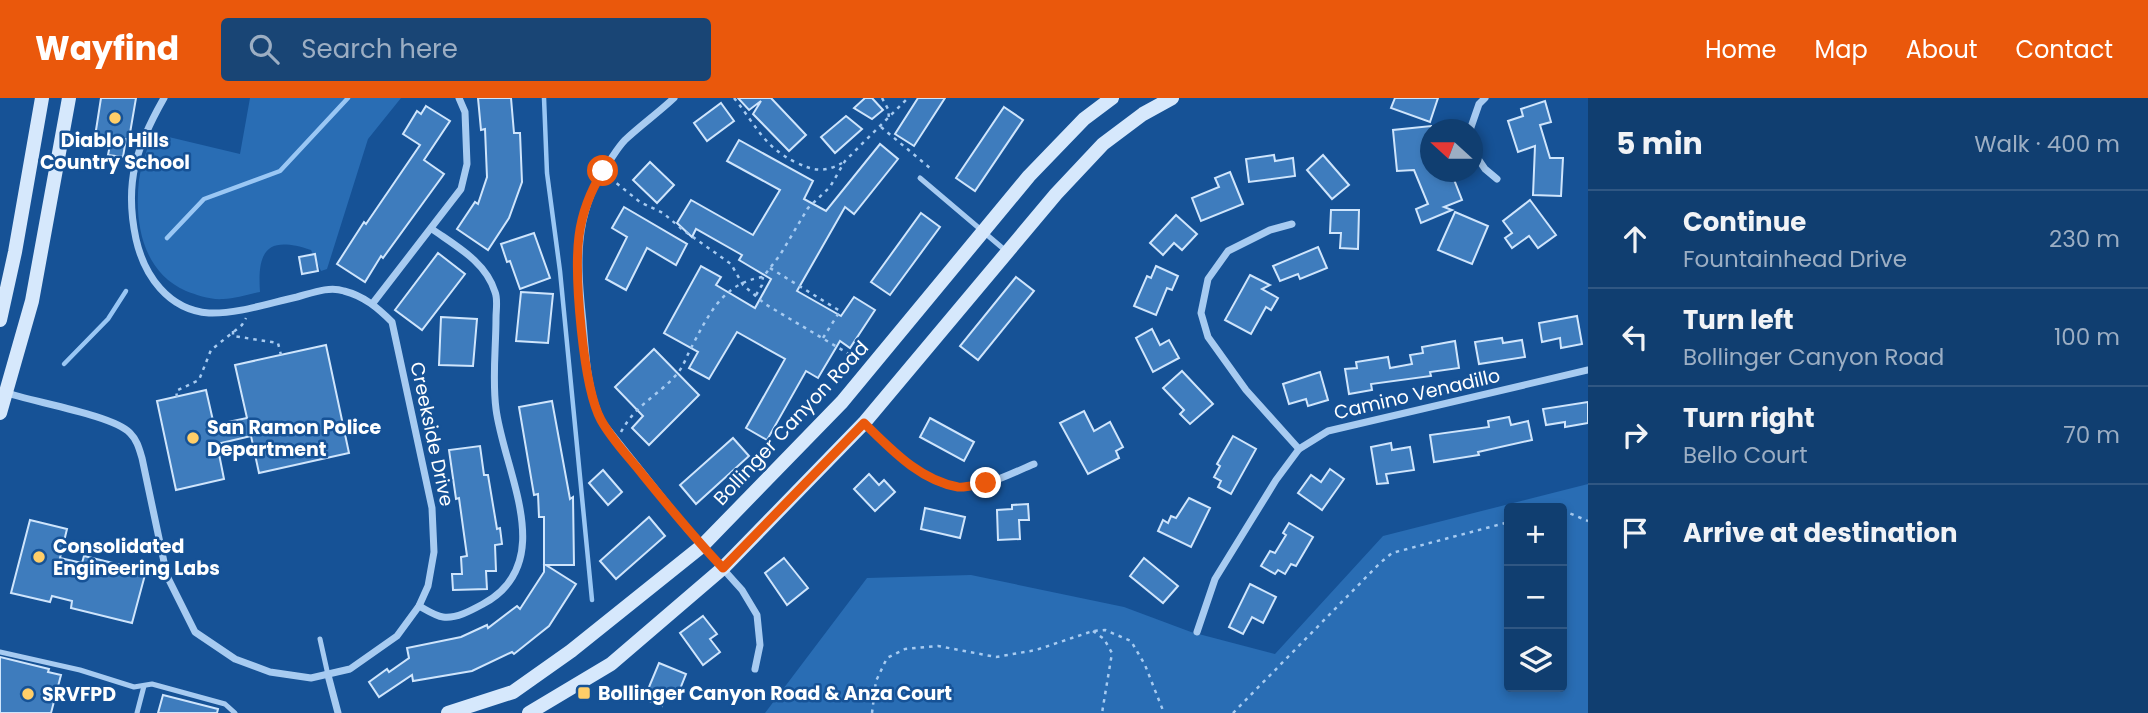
<!DOCTYPE html>
<meta charset="utf-8">
<style>
body{margin:0;font-family:Poppins,sans-serif;background:#194575;color:#f1f3f6}
.controls{position:absolute;right:21px;bottom:21px;display:grid;overflow:hidden;border-radius:7px;box-shadow:0 4px 10px #0003}
.controls button{width:63px;height:63px;display:grid;place-items:center;padding:0;border:0;border-bottom:2px solid #305783;background:#103e70;color:#f1f3f6;font:35px sans-serif}
.compass{position:absolute;left:1420px;top:21px;width:63px;height:63px;border-radius:50%;background:#103e70;box-shadow:0 4px 10px #0003;rotate:291deg}
.stop{position:absolute;width:21px;height:21px;margin:-16px;border:5px solid #ea580c;border-radius:50%;background:#fff}
.stop.end{background:#ea580c;border-color:#fff;box-shadow:0 2px 7px #0008}
.list{margin:0;padding:0;list-style:none}
h2{display:flex;justify-content:space-between;align-items:center;height:91px;margin:0;padding:0 28px;font-size:30px}
h2 small{font-size:23px;font-weight:400;color:#9caec3}
.list li{display:grid;grid-template-columns:46px 1fr auto;gap:21px;align-items:center;box-sizing:border-box;height:98px;padding:0 28px;border-top:2px solid #305783}
.list b{display:block;font-size:26px;white-space:nowrap}
.list p{margin:0;font-size:23px;white-space:nowrap;color:#9caec3}
.list em{font-size:23px;font-style:normal;color:#9caec3}
.icon{flex:none;width:38px;height:38px;fill:none;stroke:currentColor;stroke-width:2;stroke-linecap:round;stroke-linejoin:round}
.map{position:relative;flex:none;width:1588px;height:615px;overflow:hidden}
header{display:flex;align-items:center;gap:42px;box-sizing:border-box;height:98px;padding:0 35px;background:#ea580c;color:#fff}
header strong{font-size:33px}
nav{display:flex;gap:38px;margin-inline-start:auto;font-size:24px}
.search{width:490px;height:63px;background:#194575;display:flex;align-items:center;gap:18px;box-sizing:border-box;padding:0 24px;border-radius:7px;color:#9caec3;font-size:26px}
main{display:flex}
aside{flex:1;background:#103e70}
.map>svg:first-child{display:block}
.green{fill:#296db4;fill-rule:evenodd}
.lines{fill:none;stroke-linecap:round;stroke-linejoin:round}
.stream{stroke:#9ac7f4;stroke-width:4.5}
.building{fill:#3e7cbd;stroke:#cfe5fc;stroke-width:2}
.path{stroke:#a7cbf1;stroke-width:2.5;stroke-dasharray:3.5 5;stroke-linecap:butt}
.lane{stroke:#a7cbf1;stroke-width:5}
.street{stroke:#a7cbf1;stroke-width:7}
.secondary{stroke:#d6e8fc;stroke-width:14}
.route{stroke:#ea580c;stroke-width:9}
.poi-dot{fill:#ffce68;stroke:#165296;stroke-width:2.5}
.labels{text-anchor:middle;dominant-baseline:central;stroke-width:5;stroke-linejoin:round;paint-order:stroke}
.poi-label{font-size:19px;font-weight:bold;fill:#fff;stroke:#165296;text-anchor:start}
.street-label{font-size:19px;fill:#fff;stroke:#165296}
</style>
<header>
<strong>Wayfind</strong>
<div class="search"><svg class="icon" aria-label="search" viewBox="0 0 24 24"><circle cx="10" cy="10" r="6"/><path d="M15 15l6 6"/></svg>Search here</div>
<nav><a>Home</a><a>Map</a><a>About</a><a>Contact</a></nav>
</header>
<main>
<div class="map">
<svg width="1588" height="615" viewBox="0 0 1588 615">
<rect width="100%" height="100%" fill="#165296"/>
<g class="green">
<path d="M250,0H401L368,41L327,171L321,173L311,152C268,138 257,151 260,194C248,196 235,201 223,201C210,202 197,197 186,193C143,174 134,126 139,82C141,67 148,50 152,35L240,56Z"/>
<path d="M1588,386V615H765L867,480L971,477L1124,509L1191,534L1275,556L1383,438ZM1509,410H1562V589H1509Z"/>
</g>
<g class="lines">
<g class="stream">
<polyline points="544,0 547,75 560,173 592,502"/>
<polyline points="167,140 204,101 280,73 348,0"/>
<polyline points="64,266 108,221 126,193"/>
</g>
</g>
<g class="building">
<polygon points="101,0 136,0 129,41 126,41 123,59 108,57 110,47 94,45"/>
<polygon points="478,0 511,0 514,35 520,35 522,84 509,120 488,152 457,131 475,104 478,106 487,79 485,31 481,32"/>
<polygon points="738,0 771,0 806,37 789,53 753,16 761,3 749,12"/>
<polygon points="865,0 872,0 883,12 872,21 854,10"/>
<polygon points="918,0 945,0 914,48 895,36"/>
<polygon points="1395,0 1438,0 1430,24 1391,10"/>
<polygon points="1545,3 1551,24 1540,27 1550,60 1563,60 1561,98 1533,97 1535,48 1518,54 1508,23 1523,18 1521,11"/>
<polygon points="721,5 734,23 707,43 694,25"/>
<polygon points="426,8 450,23 424,62 444,76 383,160 381,158 365,184 337,166 364,124 366,126 420,47 403,36 417,13 421,16"/>
<polygon points="1004,9 1023,22 975,93 956,80"/>
<polygon points="846,18 862,31 835,55 821,39"/>
<polygon points="1431,28 1431,74 1441,74 1443,78 1451,74 1462,102 1444,109 1452,112 1421,125 1416,111 1428,106 1414,72 1397,73 1393,32"/>
<polygon points="739,42 813,83 804,101 826,113 880,46 898,61 854,116 845,109 797,193 841,218 854,199 875,212 850,250 840,243 818,280 806,273 767,342 746,330 785,261 737,234 709,281 689,270 698,254 664,235 701,168 721,179 716,187 755,210 771,181 739,162 742,157 696,131 692,139 677,125 691,102 753,137 780,92 727,63"/>
<polygon points="1274,57 1275,63 1293,60 1295,78 1249,84 1246,61"/>
<polygon points="1323,57 1349,87 1332,101 1307,72"/>
<polygon points="650,64 674,87 657,105 633,82"/>
<polygon points="1230,74 1243,106 1201,123 1192,100 1219,89 1215,80"/>
<polygon points="1530,102 1556,137 1538,150 1529,138 1512,150 1505,140 1512,135 1503,123"/>
<polygon points="624,109 687,146 676,167 647,150 626,192 606,181 627,139 612,130"/>
<polygon points="1331,112 1359,112 1358,151 1340,150 1341,135 1330,135"/>
<polygon points="1455,114 1488,128 1472,166 1438,152"/>
<polygon points="921,115 940,129 890,197 871,184"/>
<polygon points="1176,117 1197,136 1182,152 1174,145 1163,157 1150,145"/>
<polygon points="534,135 550,180 520,191 510,163 507,164 501,146"/>
<polygon points="1318,149 1327,170 1300,181 1298,176 1280,183 1273,168"/>
<polygon points="438,155 465,176 422,232 395,212"/>
<polygon points="315,156 318,173 302,176 299,159"/>
<polygon points="1156,168 1178,178 1172,192 1167,190 1156,217 1134,208 1147,178 1151,180"/>
<polygon points="1250,177 1270,187 1262,191 1278,200 1271,212 1266,209 1251,236 1225,222"/>
<polygon points="1016,179 1034,193 978,262 960,248"/>
<polygon points="521,194 553,196 548,245 516,243"/>
<polygon points="1577,218 1582,246 1561,250 1560,240 1542,244 1539,225"/>
<polygon points="441,219 477,221 473,268 439,267"/>
<polygon points="1152,231 1160,247 1169,242 1179,260 1153,274 1136,240"/>
<polygon points="1502,240 1503,245 1522,242 1525,259 1479,266 1475,244"/>
<polygon points="1455,243 1459,270 1430,274 1431,278 1371,286 1372,292 1349,296 1345,271 1357,270 1356,264 1388,259 1390,270 1412,266 1410,257 1423,255 1422,249"/>
<polygon points="326,247 349,355 259,375 251,338 217,346 224,381 176,392 157,303 206,292 214,327 247,320 235,267"/>
<polygon points="654,251 699,297 649,347 632,330 643,318 615,289"/>
<polygon points="1182,273 1213,306 1190,326 1180,316 1184,312 1163,290"/>
<polygon points="1320,274 1328,302 1308,308 1306,301 1289,306 1283,286"/>
<polygon points="552,303 570,401 573,399 574,467 546,467 576,486 549,528 514,556 512,554 472,573 413,583 412,577 379,599 369,584 387,571 389,574 409,560 407,550 461,539 487,527 488,530 517,508 520,511 544,474 544,419 539,419 538,396 534,397 519,309"/>
<polygon points="1588,304 1588,325 1565,329 1565,324 1546,327 1543,311"/>
<polygon points="1084,313 1094,333 1110,324 1123,349 1116,353 1119,360 1088,376 1060,325"/>
<polygon points="1509,319 1511,327 1528,323 1532,342 1478,354 1479,357 1434,364 1430,337 1489,329 1488,323"/>
<polygon points="930,320 974,344 964,363 920,339"/>
<polygon points="1233,338 1256,351 1231,396 1218,389 1221,383 1214,379 1220,368 1217,366"/>
<polygon points="733,340 749,358 696,406 680,387"/>
<polygon points="1391,345 1392,352 1410,349 1414,372 1386,376 1388,385 1377,386 1371,349"/>
<polygon points="480,348 484,377 488,377 497,431 500,430 502,446 495,447 496,473 486,473 487,491 453,492 452,476 462,476 461,459 467,458 459,400 456,401 449,352"/>
<polygon points="1330,371 1344,381 1322,412 1298,395 1311,377 1321,384"/>
<polygon points="603,372 622,394 608,407 589,385"/>
<polygon points="869,376 879,387 884,382 895,394 875,413 854,391"/>
<polygon points="1189,400 1210,410 1191,449 1158,433 1163,422 1168,425 1171,418 1176,420"/>
<polygon points="1028,406 1029,422 1019,422 1020,441 998,442 997,412 1012,411 1012,407"/>
<polygon points="925,410 965,419 960,440 921,431"/>
<polygon points="649,419 665,438 616,481 600,463"/>
<polygon points="30,422 67,431 60,460 82,465 84,458 146,473 132,525 71,510 72,503 52,498 50,504 11,495"/>
<polygon points="1289,425 1313,439 1296,468 1291,466 1285,476 1278,472 1275,476 1261,468 1270,453 1275,455 1286,437 1283,435"/>
<polygon points="784,460 808,490 787,507 765,475"/>
<polygon points="1144,460 1178,488 1163,505 1130,478"/>
<polygon points="1250,486 1276,499 1263,525 1252,519 1243,536 1229,529"/>
<polygon points="703,518 717,536 710,541 720,554 703,567 680,535"/>
<polygon points="0,559 49,571 48,574 61,577 51,615 0,615"/>
<polygon points="659,565 686,576 678,596 669,592 662,608 644,601"/>
<polygon points="163,597 218,611 217,615 158,615"/>
</g>
<g class="lines">
<g class="path">
<path d="M734,0C756,27 763,48 795,64C814,73 824,75 842,65"/>
<polyline points="882,0 888,11 889,20"/>
<polyline points="881,29 930,70"/>
<polyline points="610,80 640,104 663,115 683,132 731,166 743,187 765,206 859,262"/>
<polyline points="770,170 840,213 823,240"/>
<polyline points="756,197 762,187 763,179"/>
<polyline points="233,233 233,238 278,245 281,257"/>
<polyline points="177,299 176,293 199,282 211,252 242,227 246,220"/>
<path d="M621,334C636,306 658,298 677,276C683,269 686,260 690,252C708,218 722,185 763,179L780,157L808,110L830,89L845,63L908,0"/>
<polyline points="1562,415 1569,415 1588,423"/>
<polyline points="1093,533 1104,541 1112,555 1102,615"/>
<polyline points="872,615 876,583 887,560 905,551 938,548 996,559 1036,552 1093,533 1105,532 1131,543 1145,567 1164,615"/>
<polyline points="1233,615 1380,465 1392,455 1509,424"/>
</g>
<g class="lane">
<polyline points="920,80 1006,153"/>
<polyline points="320,541 328,577"/>
<polyline points="0,554 80,572 134,589 152,586 225,606 235,615"/>
<polyline points="137,615 144,588"/>
</g>
<g class="street">
<path d="M674,0C658,15 641,27 625,42C618,49 612,60 606,68C573,118 577,167 583,224C586,259 587,293 602,324L689,433L742,492L757,517L760,547L755,571"/>
<polyline points="1470,32 1479,6 1485,0"/>
<polyline points="1472,52 1485,71 1497,81"/>
<polyline points="1292,126 1270,132 1228,153 1208,181 1201,215 1208,239 1246,292 1299,351"/>
<polyline points="373,205 461,91 467,66 465,14 459,0"/>
<path d="M4,294C32,304 113,317 130,335C137,342 139,350 142,360L167,478L195,534L235,561L270,574L311,580L350,571L397,538L419,508L428,488L434,454L432,410L392,224C378,210 364,198 344,193C329,188 312,195 297,199C269,205 238,216 209,215C168,212 144,177 136,141C124,85 136,49 164,0"/>
<path d="M864,325C888,348 927,389 962,389C987,389 1012,375 1034,366"/>
<path d="M419,508C425,511 435,518 443,519C456,521 472,512 483,506C559,465 504,374 496,311C492,281 496,250 496,220C496,212 498,201 495,194C486,164 456,148 432,131"/>
<polyline points="1197,534 1215,481 1276,382 1299,351 1328,333 1588,272"/>
<polyline points="328,577 338,615"/>
</g>
<g class="secondary">
<polyline points="0,222 15,154 42,0"/>
<polyline points="0,315 32,203 69,0"/>
<polyline points="448,615 513,594 571,553 702,448 842,304 1029,78 1084,21 1112,0"/>
<polyline points="529,615 611,566 723,470 864,325 1056,96 1103,46 1143,16 1172,0"/>
</g>
</g>
<g class="lines">
<path class="route" d="M603,73C591,92 582,115 579,138C574,177 583,289 601,322C612,342 629,359 643,377C669,409 695,441 723,470L864,325C891,351 919,382 958,389C967,390 977,386 986,385"/>
</g>
<g class="poi-dot">
<circle cx="115" cy="20" r="7"/>
<circle cx="193" cy="340" r="7"/>
<circle cx="39" cy="459" r="7"/>
<rect x="577" y="588" width="14" height="14" rx="3.5"/>
<circle cx="28" cy="596" r="7"/>
</g>
<g class="labels">
<g class="poi-label">
<text x="115" y="42" text-anchor="middle">Diablo Hills<tspan x="115" dy="22">Country School</tspan></text>
<text x="207" y="329">San Ramon Police<tspan x="207" dy="22">Department</tspan></text>
<text x="53" y="448">Consolidated<tspan x="53" dy="22">Engineering Labs</tspan></text>
<text x="598" y="595">Bollinger Canyon Road &amp; Anza Court</text>
<text x="42" y="596">SRVFPD</text>
</g>
<g class="street-label">
<text transform="translate(1417 296) rotate(-13)">Camino Venadillo</text>
<text transform="translate(791 325) rotate(-47)">Bollinger Canyon Road</text>
<text transform="translate(432 336) rotate(78)">Creekside Drive</text>
</g>
</g>
</svg>
<div class="controls">
<button>+</button>
<button>−</button>
<button><svg class="icon" aria-label="layers" viewBox="0 0 24 24"><path d="M12 4l9 5-9 5-9-5zM3 14l9 5 9-5"/></svg></button>
</div>
<svg class="compass" viewBox="-18 -18 36 36"><path d="M0-13l5 13h-10z" fill="#e53935"/><path d="M0 13l5-13h-10z" fill="#9caec3"/></svg>
<div class="stop" style="left:603px;top:73px"></div>
<div class="stop end" style="left:986px;top:385px"></div>
</div>
<aside>
<h2>5 min<small>Walk · 400 m</small></h2>
<ul class="list">
<li><svg class="icon" aria-label="ahead" viewBox="0 0 24 24"><path d="M12 20V5M6 11l6-6 6 6"/></svg><div><b>Continue</b><p>Fountainhead Drive</p></div><em>230 m</em></li>
<li><svg class="icon" aria-label="left" viewBox="0 0 24 24"><path d="M17 20v-9H6M10 6l-5 5 5 5"/></svg><div><b>Turn left</b><p>Bollinger Canyon Road</p></div><em>100 m</em></li>
<li><svg class="icon" aria-label="right" viewBox="0 0 24 24"><path d="M7 20v-9h11M14 6l5 5-5 5"/></svg><div><b>Turn right</b><p>Bello Court</p></div><em>70 m</em></li>
<li><svg class="icon" aria-label="arrive" viewBox="0 0 24 24"><path d="M6 21V4h12l-3 4 3 4H6"/></svg><div><b>Arrive at destination</b></div></li>
</ul>
</aside>
</main>
